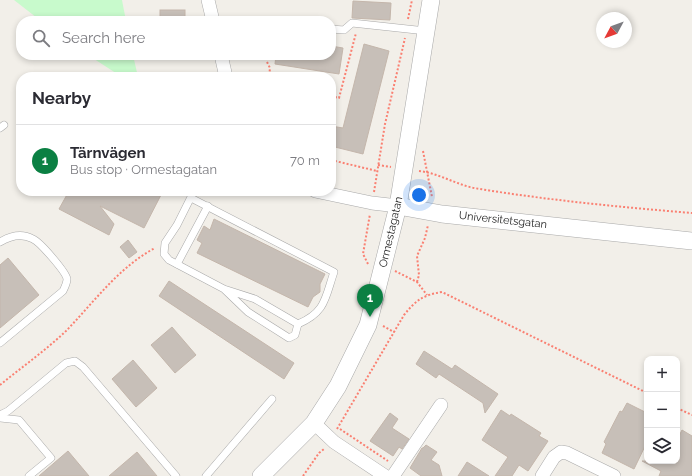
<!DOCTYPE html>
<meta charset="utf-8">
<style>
body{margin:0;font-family:Raleway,sans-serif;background:#f7f7f7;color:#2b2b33}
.controls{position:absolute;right:12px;bottom:12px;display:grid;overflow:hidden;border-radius:8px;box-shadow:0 2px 6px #0003}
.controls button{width:36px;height:36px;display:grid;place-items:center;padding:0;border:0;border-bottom:1px solid #e1e1e2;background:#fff;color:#2b2b33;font:20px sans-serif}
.compass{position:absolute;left:596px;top:12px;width:36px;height:36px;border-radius:50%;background:#fff;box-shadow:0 2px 6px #0003;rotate:229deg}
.you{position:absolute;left:419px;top:195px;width:14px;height:14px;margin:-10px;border:3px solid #fff;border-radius:50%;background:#1a73e8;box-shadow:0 0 0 6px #1a73e833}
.badge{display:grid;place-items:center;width:26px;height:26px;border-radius:50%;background:#0b8043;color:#fff;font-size:13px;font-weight:700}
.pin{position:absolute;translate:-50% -33px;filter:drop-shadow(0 1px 2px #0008)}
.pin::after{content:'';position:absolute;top:21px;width:14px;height:12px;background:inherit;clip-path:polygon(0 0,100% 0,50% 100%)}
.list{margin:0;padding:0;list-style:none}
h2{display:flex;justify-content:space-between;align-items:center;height:52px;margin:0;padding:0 16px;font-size:17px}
h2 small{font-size:13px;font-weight:400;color:#7c7c81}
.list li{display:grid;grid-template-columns:26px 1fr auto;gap:12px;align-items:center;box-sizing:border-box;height:72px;padding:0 16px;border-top:1px solid #e1e1e2}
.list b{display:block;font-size:15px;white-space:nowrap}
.list p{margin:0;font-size:13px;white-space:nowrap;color:#7c7c81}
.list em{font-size:13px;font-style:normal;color:#7c7c81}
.icon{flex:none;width:22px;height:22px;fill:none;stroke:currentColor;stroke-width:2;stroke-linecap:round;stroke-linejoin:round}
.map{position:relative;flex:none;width:692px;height:476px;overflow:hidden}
.search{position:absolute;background:#fff;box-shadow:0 2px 6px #0003;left:16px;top:16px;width:320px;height:44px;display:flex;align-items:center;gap:10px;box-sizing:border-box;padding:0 14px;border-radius:16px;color:#7c7c81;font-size:15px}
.panel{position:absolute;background:#fff;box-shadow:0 2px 6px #0003;left:16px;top:72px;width:320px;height:124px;border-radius:16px}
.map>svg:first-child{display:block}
.park{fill:#c8facc}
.building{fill:#c7bfb8;stroke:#c4b6ab}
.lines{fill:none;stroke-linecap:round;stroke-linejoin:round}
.service-casing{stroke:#a9a9a9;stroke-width:8}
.minor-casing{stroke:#a9a9a9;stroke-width:14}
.tertiary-casing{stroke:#a9a9a9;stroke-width:18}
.path{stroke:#fa8072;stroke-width:2;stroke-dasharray:2 2;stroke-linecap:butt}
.service{stroke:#fff;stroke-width:7}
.minor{stroke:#fff;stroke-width:13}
.tertiary{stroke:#fff;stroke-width:17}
.labels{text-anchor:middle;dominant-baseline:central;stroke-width:3;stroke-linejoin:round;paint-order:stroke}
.street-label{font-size:11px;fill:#222;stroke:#fff}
</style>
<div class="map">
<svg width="692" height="476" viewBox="0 0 692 476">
<rect width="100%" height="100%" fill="#f2efe9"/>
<g class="park">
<polygon points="14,0 122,0 126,21 41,21"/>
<polygon points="88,55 133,55 138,77 122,77"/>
</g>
<g class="building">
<polygon points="353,1 391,3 390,20 352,18"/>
<rect x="160" y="10" width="25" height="11"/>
<polygon points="364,44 389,51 363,154 331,146 331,126 343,128"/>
<polygon points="331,46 343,48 339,74 275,64 276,55 331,55"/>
<polygon points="69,191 163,191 144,228 100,206 114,224 109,235 59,209"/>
<polygon points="214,219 325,274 320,284 320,292 313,297 308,307 197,253 202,243 197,240 204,226 210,230"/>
<polygon points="128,240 137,252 129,258 120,247"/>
<polygon points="8,258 39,295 0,328 0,265"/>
<polygon points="169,281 294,363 284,379 159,296"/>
<polygon points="172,327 196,355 175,373 151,345"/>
<polygon points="424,351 452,369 455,365 498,394 485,413 483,403 439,374 436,378 416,364"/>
<polygon points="133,360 157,388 136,407 112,379"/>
<polygon points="627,403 647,413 647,442 634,469 602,453 606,444 604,442 620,411 622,412"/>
<polygon points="501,410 510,416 511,414 541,433 539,436 548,441 528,471 519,465 512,476 495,476 508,457 482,440"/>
<polygon points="390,413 398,419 392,428 409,439 402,449 399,447 393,456 370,441"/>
<polygon points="682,430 692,436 692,476 659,476 661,471 642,461 677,461 677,440"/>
<polygon points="426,445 437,452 431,460 439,465 442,476 421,476 410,468 422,448 423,448"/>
<polygon points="68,451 89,476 39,476"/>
<polygon points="137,452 157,476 109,476"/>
<polygon points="467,462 489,476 458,476"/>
</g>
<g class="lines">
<g class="service-casing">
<g id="service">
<polyline points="331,29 344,30 352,23 426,31"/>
<polyline points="0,128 4,125"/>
<polyline points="194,191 177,225 165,243 164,254 169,260 224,289 255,299 298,324 295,335 289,338 248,312 224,289"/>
<path d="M191,198L334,272C325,298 326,312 298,324"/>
<path d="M0,242C10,236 22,233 33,239C40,242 66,272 67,279C67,283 65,287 63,291L0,343"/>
<polyline points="177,264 208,206"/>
<polyline points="0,415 8,411 66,363 75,361 83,367 176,476"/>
<polyline points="0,418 19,420 51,458 29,476"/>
<polyline points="206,476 272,399"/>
</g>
</g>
<g class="minor-casing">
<g id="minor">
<polyline points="208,0 213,21"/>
<polyline points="221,55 226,77"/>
<polyline points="315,191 372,203 398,206"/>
<polyline points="314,423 334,442 385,476"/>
<polyline points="393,476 441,405"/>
<polyline points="542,476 554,457 561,452 567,453 614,476"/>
</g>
</g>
<g class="tertiary-casing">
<g id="tertiary">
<polyline points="398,206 442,214 692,241"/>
<polyline points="261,476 314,423 338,386 368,325 398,206 431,0"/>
</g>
</g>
<g class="path">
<polyline points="408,19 412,0"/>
<polyline points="267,62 270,68 269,77"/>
<polyline points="331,96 339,98 356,33"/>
<polyline points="423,151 432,197"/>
<polyline points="331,160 377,171"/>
<polyline points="378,165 391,167"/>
<path d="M419,171C438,173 455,184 474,188C546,200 619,207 692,213"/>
<polyline points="374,192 385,124 405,38"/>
<polyline points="368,264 363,254 370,214"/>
<polyline points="395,271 417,282 427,295"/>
<polyline points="417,282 419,275 417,256 425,238 428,225"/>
<polyline points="383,326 394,332"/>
<path d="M0,385C22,367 46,350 66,331C94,302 119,267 155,248"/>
<polyline points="677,408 692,415"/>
<path d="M337,429L404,315C416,300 423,295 442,292L647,393"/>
<polyline points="340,429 388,461"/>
<polyline points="303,476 319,453 324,449"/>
</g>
<use href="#service" class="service"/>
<use href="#minor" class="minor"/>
<use href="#tertiary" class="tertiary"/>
</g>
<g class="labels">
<g class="street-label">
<text transform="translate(503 220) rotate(6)">Universitetsgatan</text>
<text transform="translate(391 232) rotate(-77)">Ormestagatan</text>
</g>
</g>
</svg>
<div class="controls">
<button>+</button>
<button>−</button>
<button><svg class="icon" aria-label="layers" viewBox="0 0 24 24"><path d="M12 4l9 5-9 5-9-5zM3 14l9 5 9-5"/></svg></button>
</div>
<svg class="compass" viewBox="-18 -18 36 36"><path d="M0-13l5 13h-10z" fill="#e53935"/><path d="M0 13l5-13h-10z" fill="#7c7c81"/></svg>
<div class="you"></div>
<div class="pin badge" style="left:370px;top:317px">1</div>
<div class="search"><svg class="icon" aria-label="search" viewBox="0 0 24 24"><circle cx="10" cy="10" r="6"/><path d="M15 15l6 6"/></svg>Search here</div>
<section class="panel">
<h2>Nearby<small></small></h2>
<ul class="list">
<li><span class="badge">1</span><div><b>Tärnvägen</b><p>Bus stop · Ormestagatan</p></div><em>70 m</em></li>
</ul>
</section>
</div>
